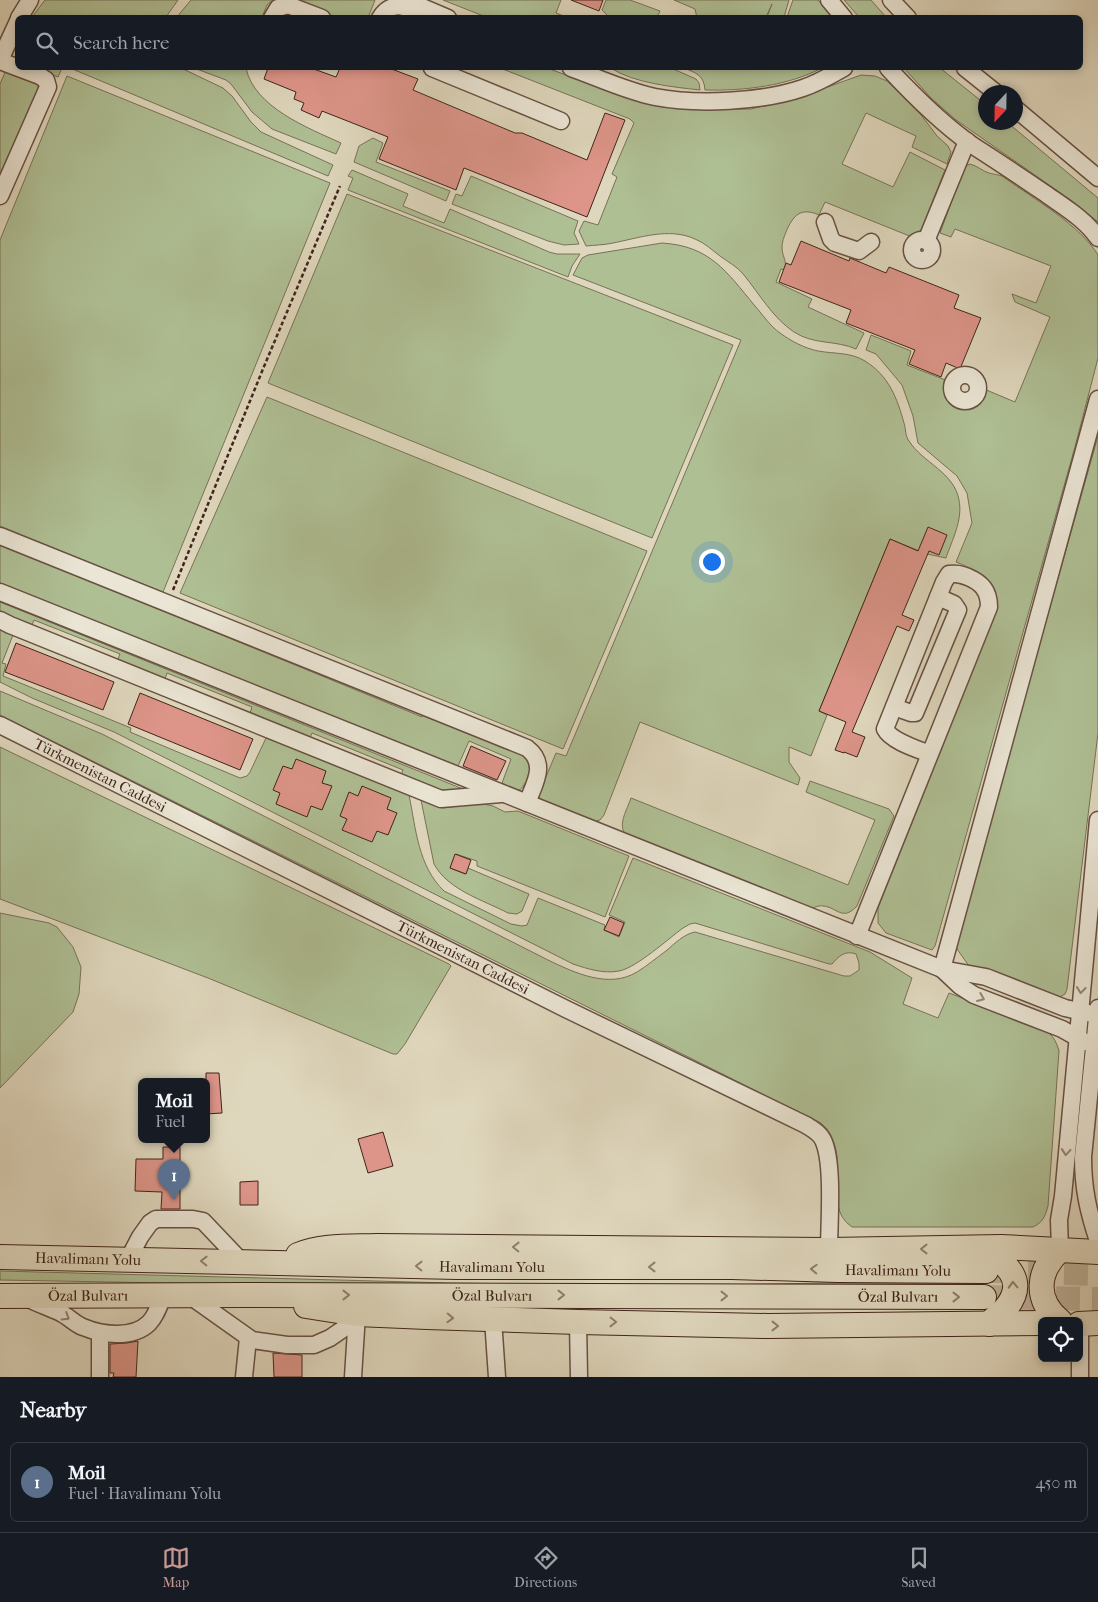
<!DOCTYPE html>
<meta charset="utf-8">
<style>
body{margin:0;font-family:"IM FELL French Canon",serif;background:#20242c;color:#f1f3f6}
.controls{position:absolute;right:15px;bottom:15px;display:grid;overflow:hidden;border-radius:8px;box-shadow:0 2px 8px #0003}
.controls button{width:45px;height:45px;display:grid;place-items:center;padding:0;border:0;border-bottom:1px solid #363941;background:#171b24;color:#f1f3f6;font:25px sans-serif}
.compass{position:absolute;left:978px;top:85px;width:45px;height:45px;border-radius:50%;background:#171b24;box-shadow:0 2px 8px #0003;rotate:202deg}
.you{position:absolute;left:711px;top:561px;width:18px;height:18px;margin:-12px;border:4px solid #fff;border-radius:50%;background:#1a73e8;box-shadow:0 0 0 8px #1a73e833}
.badge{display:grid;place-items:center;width:32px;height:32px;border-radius:50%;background:#c59692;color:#fff;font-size:16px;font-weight:700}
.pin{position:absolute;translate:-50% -41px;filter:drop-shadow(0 1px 2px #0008)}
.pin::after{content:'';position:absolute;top:26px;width:18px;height:15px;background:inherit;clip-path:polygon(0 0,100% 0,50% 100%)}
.popup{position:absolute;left:138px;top:1078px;width:72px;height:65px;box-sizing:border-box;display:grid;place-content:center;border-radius:8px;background:#171b24;filter:drop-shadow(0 1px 4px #0005);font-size:16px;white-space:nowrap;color:#9ea1a6}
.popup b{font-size:19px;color:#f1f3f6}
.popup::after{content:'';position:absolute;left:50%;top:100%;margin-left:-10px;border:10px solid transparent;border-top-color:#171b24}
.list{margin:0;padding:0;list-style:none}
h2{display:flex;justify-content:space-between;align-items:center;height:65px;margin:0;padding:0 20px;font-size:21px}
h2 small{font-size:16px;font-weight:400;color:#9ea1a6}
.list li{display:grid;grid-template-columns:32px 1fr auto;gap:15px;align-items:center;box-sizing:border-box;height:80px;margin:0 10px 10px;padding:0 10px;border:1px solid #363941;border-radius:8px}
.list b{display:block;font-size:19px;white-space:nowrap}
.list p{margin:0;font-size:16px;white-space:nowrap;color:#9ea1a6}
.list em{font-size:16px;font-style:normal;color:#9ea1a6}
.icon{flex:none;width:28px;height:28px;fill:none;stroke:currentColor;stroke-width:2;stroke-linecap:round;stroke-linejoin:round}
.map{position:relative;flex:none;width:1098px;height:1377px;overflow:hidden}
.search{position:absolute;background:#171b24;box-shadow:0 2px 8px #0003;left:15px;right:15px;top:15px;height:55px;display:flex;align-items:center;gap:12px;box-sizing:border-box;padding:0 18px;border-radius:8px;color:#9ea1a6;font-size:19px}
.sheet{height:155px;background:#171b24}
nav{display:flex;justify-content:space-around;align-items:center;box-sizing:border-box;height:70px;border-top:1px solid #363941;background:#171b24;font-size:14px;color:#9ea1a6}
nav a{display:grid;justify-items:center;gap:2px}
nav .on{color:#c59692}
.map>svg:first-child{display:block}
.green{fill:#afbf94;stroke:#787257}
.building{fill:#dd9589;stroke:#40241a}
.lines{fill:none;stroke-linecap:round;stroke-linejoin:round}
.highway-tunnel{stroke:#bfb39c;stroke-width:24;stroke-dasharray:24 12;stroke-linecap:butt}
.minor-casing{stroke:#685143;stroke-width:19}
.highway-casing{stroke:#40241a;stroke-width:26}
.path{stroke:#40241a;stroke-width:2.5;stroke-dasharray:4 2.5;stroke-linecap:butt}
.minor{stroke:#eae5d4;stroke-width:16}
.highway{stroke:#dfd7bd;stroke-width:24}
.oneway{stroke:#958477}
.oneway2{stroke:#907e6c}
.labels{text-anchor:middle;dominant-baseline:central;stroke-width:4.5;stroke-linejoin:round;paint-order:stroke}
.street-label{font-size:15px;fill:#40241a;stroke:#eae5d4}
</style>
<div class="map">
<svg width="1098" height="1377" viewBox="0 0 1098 1377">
<rect width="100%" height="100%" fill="#dfd7bd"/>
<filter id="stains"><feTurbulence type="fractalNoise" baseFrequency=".004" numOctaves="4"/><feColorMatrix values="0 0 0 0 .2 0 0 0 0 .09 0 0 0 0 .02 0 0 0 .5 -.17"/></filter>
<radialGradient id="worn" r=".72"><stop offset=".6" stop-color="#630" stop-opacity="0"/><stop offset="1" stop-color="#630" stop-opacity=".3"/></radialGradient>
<g class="green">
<polygon points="45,0 178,0 166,17 32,17"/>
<polygon points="191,0 273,0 267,5 262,17 177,17"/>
<polygon points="291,0 375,0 368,18 335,17"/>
<polygon points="443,0 561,0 556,13 566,17 560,16 559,18 486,17"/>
<polygon points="606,0 630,0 660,11 657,17 609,17 602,10"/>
<polygon points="674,0 789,0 784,17 767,17 772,4 766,17 697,18 695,9"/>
<polygon points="793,0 818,0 833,17 787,17"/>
<polygon points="844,0 871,0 886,17 859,17"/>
<polygon points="35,68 62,68 58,77"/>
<polygon points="70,68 181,68 223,88 232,96 251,122 261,132 333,165 328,176"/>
<path d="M194,68H246C254,107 308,128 341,143L336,154L272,129L252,112L231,84L226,80Z"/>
<path d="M500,68H547L629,98L691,109H751L797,98L861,75L875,76L887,81L922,116L937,136L948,146L951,152L947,164L912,147L916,136L866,113L842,164L893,187L910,152L945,170L921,230L912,237L825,202L819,215C801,207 793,215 786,232C784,237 782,242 782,247C782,257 787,259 785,270L781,269L776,282L812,299L808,307L864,333L856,349C836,340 814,345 794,332C773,318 760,295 744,275C738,267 728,262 720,256C712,250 705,243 695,239C669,227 639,238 613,243C604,245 595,245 586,246L579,231L584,221L598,225L617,177L612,174L634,123L630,119Z"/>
<path d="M611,68H671L696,79L699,83L700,90C673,87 633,83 611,68Z"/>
<path d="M684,68H822C787,86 744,91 705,90C704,75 696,73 684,68Z"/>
<polygon points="904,68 940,68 985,104 986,122 1008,123 1098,198 1098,222 1072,201 956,120 931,98"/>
<polygon points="6,70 35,82 38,85 38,90 0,181 0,84"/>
<polygon points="67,76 330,183 163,592 0,526 0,240"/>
<polygon points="373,138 383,143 376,162 450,191 446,201 354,162 359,146"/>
<path d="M970,164C978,166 982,171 989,173C995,175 1000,174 1005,178C1034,199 1080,225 1098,255V358L1075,447L935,946L932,950L886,933L878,923V908L994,617C1003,582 985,574 956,562L972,523L967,493L957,476L918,443L913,416L902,385L876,354L866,350L871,335L911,351L907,365L948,381C948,412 971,417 984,389L1015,402L1050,317L1015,302L1012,294L1036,303L1051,266L955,229L951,237L940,233L963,170L965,166Z"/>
<polygon points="352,170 408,194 403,206 444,223 450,209 549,252 557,254 580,254 572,266 568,277 348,190 353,178 348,176"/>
<polygon points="471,176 578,221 574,233 579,244 564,245 548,241 452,204 456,194 462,196"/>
<polygon points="347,194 733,345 652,538 268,383"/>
<path d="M662,243C710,246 726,271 755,306C763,315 770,326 780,333C791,341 804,348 818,351C835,354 850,352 865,361C889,376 897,398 904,423C906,429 905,436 909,441C923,463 954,472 959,500C963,520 952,540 946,558L927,554L890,539L819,711L827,715L811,756L789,747V762L800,778L798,785L640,722L604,815L600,820L596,821L543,801L539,797L540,791L556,753L566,756L741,340L573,275L582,258L588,255Z"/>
<polygon points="267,397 647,551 563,749 180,593"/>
<polygon points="1098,436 1098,733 1067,989 1065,994 1058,998 969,966 957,949 956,942"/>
<path d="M0,544L422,717L424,710L520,751C529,761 533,769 526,782C523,786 522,789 518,791L502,783L511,759L469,741L458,766L0,583Z"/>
<polygon points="0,602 463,789 445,793 401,775 403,770 312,733 310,738 250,713 252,707 167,673 165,679 118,659 120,654 34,620 32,625 5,615 0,611"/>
<path d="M0,630L13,635L2,663L6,664L3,676L131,728L130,732L240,778L247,776L250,772L266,738L409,795C416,829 418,866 444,891L511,924L522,926L527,925L538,898L605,925L604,930L619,937L625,922L609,915L633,858L870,952L912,978L903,1004L938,1018L949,993L1042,1028C1052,1034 1056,1040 1059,1051L1048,1206C1045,1217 1043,1222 1033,1227H852C819,1205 856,1155 821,1123L0,715V691L102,734L548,960C575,973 609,989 637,972C647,966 656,958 666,951C674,944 684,934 695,932L844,976H850L859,970V963L856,954C845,950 839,956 832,964H829L695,923L690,924L683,928C668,939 636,968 619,971C604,974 588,969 573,964L114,732L32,698L0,682Z"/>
<polygon points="0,747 449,964 451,966 405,1044 397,1054 393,1054 208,978 0,899"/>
<path d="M810,781L889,809L894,816L857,906C842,922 837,907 823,906C819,905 813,908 810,909L626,835C617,825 627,810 631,798L848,885L875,820L806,792Z"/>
<path d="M421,800L443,808L479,803L493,806L505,812L518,811L629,856L605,917L477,866V861L456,854L450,868L465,874L468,868L529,894L522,911L517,914L508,913C483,900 448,890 434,864Z"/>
<polygon points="0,913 49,923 57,927 73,947 81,967 79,994 73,1012 0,1088"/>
<polygon points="0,1271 450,1283 666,1286 822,1283 984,1283 984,1290 668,1292 0,1280"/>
</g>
<g class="building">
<polygon points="571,0 603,0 599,11"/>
<polygon points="268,68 311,68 336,77 340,68 389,68 418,79 413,90 515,133 522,133 587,160 605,113 625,120 587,217 464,168 456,190 379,159 388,137 322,111 319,118 301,110 304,103 294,99 296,92 264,79"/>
<polygon points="801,241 849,261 850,258 886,273 889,267 959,295 954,308 981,318 960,369 946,363 941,377 909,364 915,350 846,323 851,310 779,282 786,263 791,265"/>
<polygon points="928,527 947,535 939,555 929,551 902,615 914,620 909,631 897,626 852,732 865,737 857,757 844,752 844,753 835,750 846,722 819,711 890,539 918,551"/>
<polygon points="16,643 114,682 103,710 5,672"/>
<polygon points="140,693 253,739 240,770 128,724"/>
<polygon points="471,746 506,761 497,780 463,766"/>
<polygon points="296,759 326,771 322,783 332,786 322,810 311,806 307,817 276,804 280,793 273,790 283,766 292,769"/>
<polygon points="362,786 391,798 387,809 397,813 388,835 377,831 372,842 342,830 347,819 340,816 349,792 358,796"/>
<polygon points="455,854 471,860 466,874 450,868"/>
<polygon points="610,917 624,923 619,936 604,930"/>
<polygon points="206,1073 219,1073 222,1113 206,1114"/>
<polygon points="383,1132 393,1166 368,1173 358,1139"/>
<polygon points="163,1147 180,1147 180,1209 161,1209 162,1192 135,1191 136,1159 163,1159"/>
<polygon points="258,1181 258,1205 240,1205 240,1182"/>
<polygon points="138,1341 136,1377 113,1377 114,1373 110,1373 110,1344 127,1343"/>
<polygon points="273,1353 302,1355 302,1377 274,1377"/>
</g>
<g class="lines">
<g class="highway-tunnel">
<polyline points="992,1271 1098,1274"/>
<polyline points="984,1297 1098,1299"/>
</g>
<g class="minor-casing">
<g id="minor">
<polyline points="829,0 844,18"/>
<polyline points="891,0 908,18"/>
<polyline points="406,7 408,1 448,18"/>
<polyline points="19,18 30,0"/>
<polyline points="272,18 278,8 288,5 322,18"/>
<path d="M380,18C389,3 407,2 416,18"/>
<polyline points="0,60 18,21"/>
<polyline points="0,61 40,76 46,80 48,87 0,196"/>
<polyline points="432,68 561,121"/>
<path d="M571,68C599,78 626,91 655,97C697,105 762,102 803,88C818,83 831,75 844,68"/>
<path d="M888,68C913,95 941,123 972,145C997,161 1021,177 1046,194C1064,207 1085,219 1098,238"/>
<polyline points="965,68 995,92"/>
<polyline points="1016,109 1098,178"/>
<polyline points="825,222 831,239 835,243 859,251 871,242"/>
<circle cx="922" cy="250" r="10"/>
<polyline points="926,241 967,141"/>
<circle cx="965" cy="388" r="13"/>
<path d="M0,536L527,748C548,764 534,784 527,803"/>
<polyline points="0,592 942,969 986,977 1065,1008 1097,1015"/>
<polyline points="0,620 10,625 441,799 501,794"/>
<polyline points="894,707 911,713 915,713 958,610 954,604 938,597"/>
<path id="s1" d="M0,725L566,1009L806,1125C812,1129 820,1133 823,1140C834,1162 829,1224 829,1250"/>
<path d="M857,936L989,607C989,591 982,583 968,577C960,574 956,573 949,574L944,582L885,729C891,741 917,749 930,754"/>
<polyline points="942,969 1098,399"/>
<polyline points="942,969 960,986 974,995 1062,1029 1085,1042"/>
<path d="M1098,1008L1083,1157C1083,1188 1088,1211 1098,1241"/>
<polyline points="1060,1250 1059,1220 1063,1196 1098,820"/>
<polyline points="128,1260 140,1237 150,1223 156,1219 193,1219 203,1221 242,1262"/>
<polyline points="190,1296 252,1340 287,1345 314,1345 330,1338 343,1329 357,1314"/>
<path d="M29,1299C39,1304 50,1308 61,1313C69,1317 75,1324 83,1327C102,1335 133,1339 149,1323C156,1316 159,1306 163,1296"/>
<polyline points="493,1319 497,1377"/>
<polyline points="578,1322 579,1377"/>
<polyline points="100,1377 100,1334"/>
<polyline points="244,1377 248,1338"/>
<polyline points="353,1377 357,1314"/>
<polyline points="1080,1377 1080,1324"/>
</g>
</g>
<g class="highway-casing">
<g id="highway">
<path d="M981,1248C1004,1261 1029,1279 1006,1308C1001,1314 994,1318 989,1324"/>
<path d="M298,1255C323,1245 350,1247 377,1246L829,1250L1001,1247L1098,1252"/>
<path id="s2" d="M0,1257L457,1267H732L838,1270L986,1271"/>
<path id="s3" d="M0,1296L246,1295L984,1297"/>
<polyline points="306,1306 357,1314 427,1317 578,1322 768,1326 1042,1323"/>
<path d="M1060,1321C1034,1300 1037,1271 1060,1250"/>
<polyline points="1079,1324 1098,1323"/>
</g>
</g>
<polyline class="path" points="173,590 263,369 340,186"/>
<use href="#minor" class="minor"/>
<use href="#highway" class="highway"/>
</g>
<defs><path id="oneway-chevron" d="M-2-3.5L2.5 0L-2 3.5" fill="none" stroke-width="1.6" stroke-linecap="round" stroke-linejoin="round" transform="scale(1.25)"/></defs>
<g class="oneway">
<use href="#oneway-chevron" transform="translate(1081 990) rotate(96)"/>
<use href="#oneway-chevron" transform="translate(981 998) rotate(23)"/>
<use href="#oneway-chevron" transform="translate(1066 1152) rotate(95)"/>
<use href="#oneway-chevron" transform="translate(66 1317) rotate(32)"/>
</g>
<g class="oneway2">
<use href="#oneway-chevron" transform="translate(516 1247) rotate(-179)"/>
<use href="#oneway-chevron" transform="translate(924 1249) rotate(180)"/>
<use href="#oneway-chevron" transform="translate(204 1261) rotate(-179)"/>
<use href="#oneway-chevron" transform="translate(419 1266) rotate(-179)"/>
<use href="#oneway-chevron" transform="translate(652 1267) rotate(180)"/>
<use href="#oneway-chevron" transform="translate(814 1269) rotate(-178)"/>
<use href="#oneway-chevron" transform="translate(1013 1285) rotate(-92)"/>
<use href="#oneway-chevron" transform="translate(346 1295)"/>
<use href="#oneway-chevron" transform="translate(561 1295)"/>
<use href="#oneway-chevron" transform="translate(724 1296)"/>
<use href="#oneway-chevron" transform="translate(956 1297)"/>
<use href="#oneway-chevron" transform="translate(450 1318) rotate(2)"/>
<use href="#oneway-chevron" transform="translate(613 1322) rotate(1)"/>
<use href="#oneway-chevron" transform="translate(775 1326)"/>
</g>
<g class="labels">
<g class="street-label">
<text stroke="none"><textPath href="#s1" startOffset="112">Türkmenistan Caddesi</textPath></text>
<text stroke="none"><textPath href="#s1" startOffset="518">Türkmenistan Caddesi</textPath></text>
<text stroke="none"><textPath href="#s2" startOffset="88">Havalimanı Yolu</textPath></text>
<text stroke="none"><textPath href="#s2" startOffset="492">Havalimanı Yolu</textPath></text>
<text stroke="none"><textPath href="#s2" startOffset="898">Havalimanı Yolu</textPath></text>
<text stroke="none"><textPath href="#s3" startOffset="492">Özal Bulvarı</textPath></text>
<text stroke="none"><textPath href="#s3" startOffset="88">Özal Bulvarı</textPath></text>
<text stroke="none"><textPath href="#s3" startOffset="898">Özal Bulvarı</textPath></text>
</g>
</g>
<rect width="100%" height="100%" filter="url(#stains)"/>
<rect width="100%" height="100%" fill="url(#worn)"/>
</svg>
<div class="controls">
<button><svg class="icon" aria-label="locate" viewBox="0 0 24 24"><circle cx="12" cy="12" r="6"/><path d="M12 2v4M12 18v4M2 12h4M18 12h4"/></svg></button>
</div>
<svg class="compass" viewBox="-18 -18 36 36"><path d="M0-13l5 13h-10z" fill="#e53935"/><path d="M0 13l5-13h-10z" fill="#9ea1a6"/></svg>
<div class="you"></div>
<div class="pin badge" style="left:174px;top:1200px;background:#5c6f8a">1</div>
<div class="popup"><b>Moil</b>Fuel</div>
<div class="search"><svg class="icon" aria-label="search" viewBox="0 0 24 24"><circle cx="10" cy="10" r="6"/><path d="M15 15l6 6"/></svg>Search here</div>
</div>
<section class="sheet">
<h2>Nearby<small></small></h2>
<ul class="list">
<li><span class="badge" style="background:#5c6f8a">1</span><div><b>Moil</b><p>Fuel · Havalimanı Yolu</p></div><em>450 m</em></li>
</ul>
</section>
<nav>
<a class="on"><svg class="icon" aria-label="map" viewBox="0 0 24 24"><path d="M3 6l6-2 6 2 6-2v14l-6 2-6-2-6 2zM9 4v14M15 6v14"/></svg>Map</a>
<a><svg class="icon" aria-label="directions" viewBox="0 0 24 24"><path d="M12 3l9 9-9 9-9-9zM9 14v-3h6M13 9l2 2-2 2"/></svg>Directions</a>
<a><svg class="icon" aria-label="saved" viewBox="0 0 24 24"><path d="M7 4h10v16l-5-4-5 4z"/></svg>Saved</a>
</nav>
